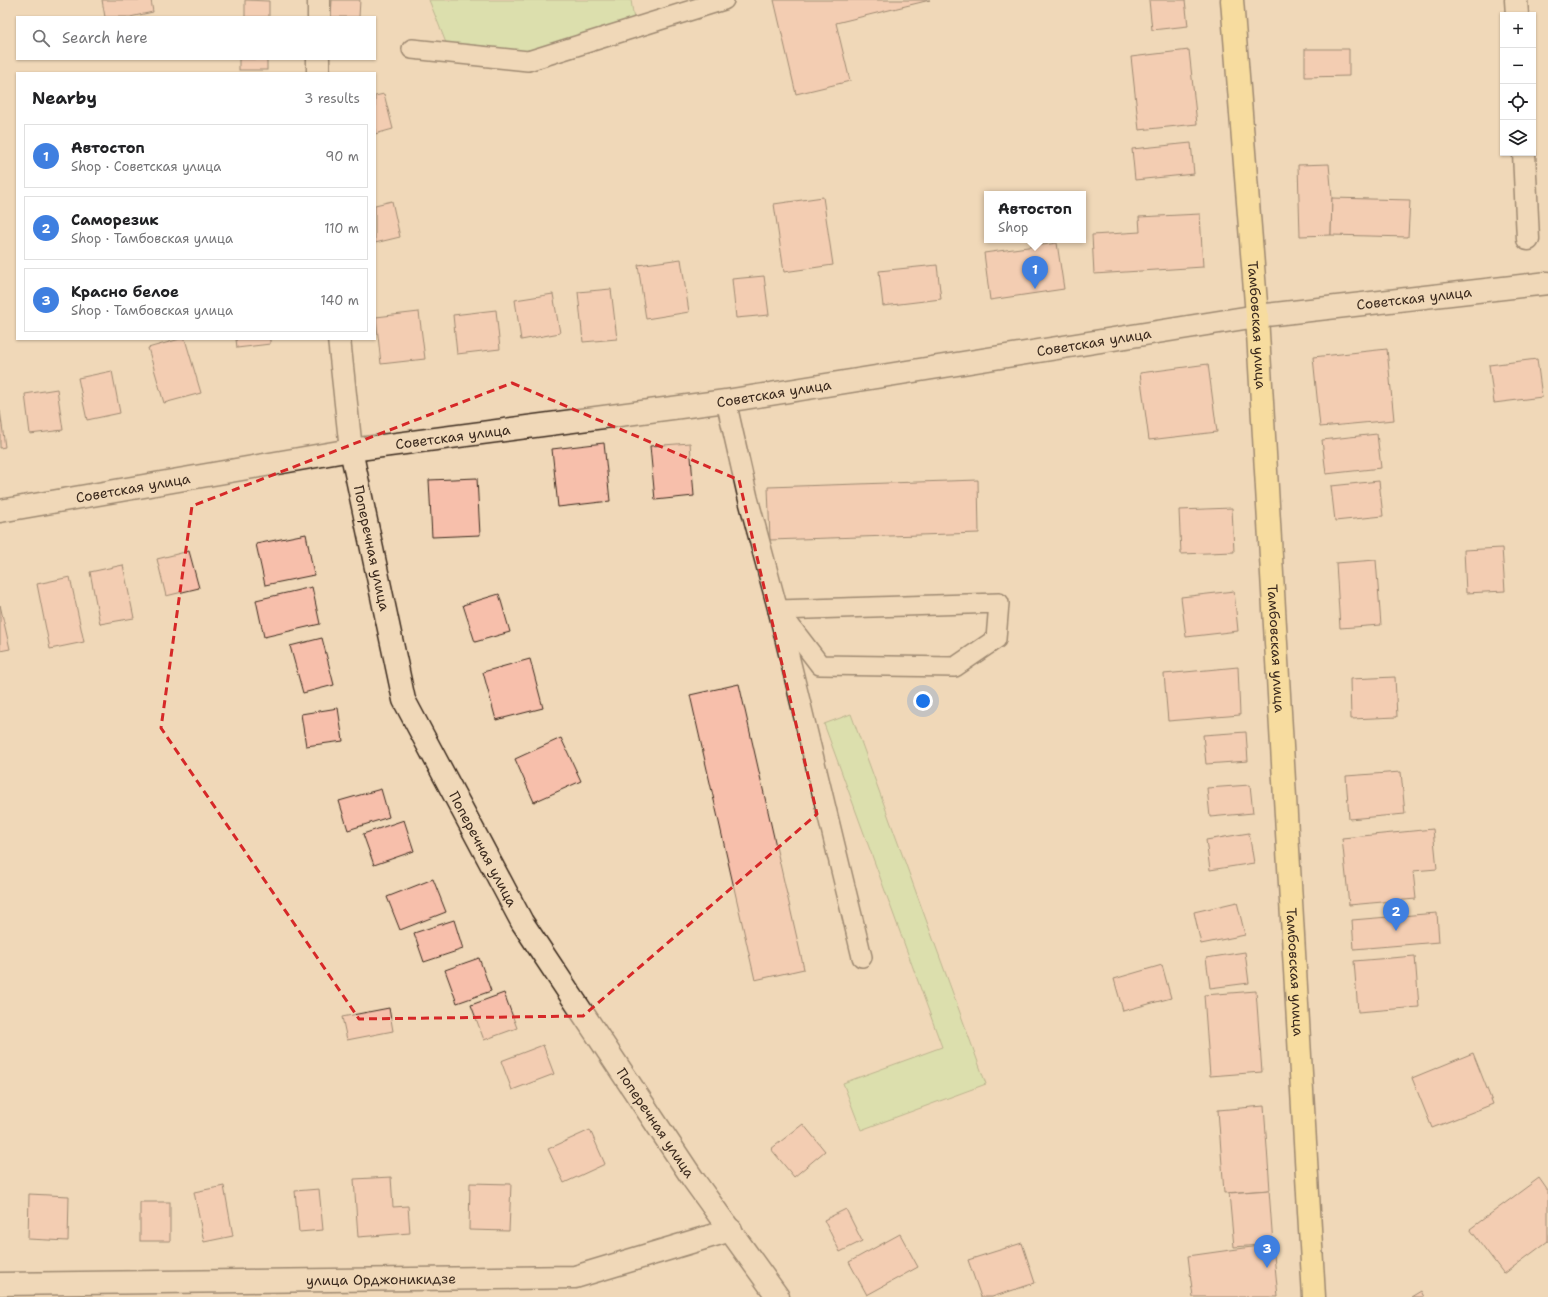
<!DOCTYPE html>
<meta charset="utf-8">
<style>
body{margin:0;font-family:"Shantell Sans",sans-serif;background:#f6f6f6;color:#202124}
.controls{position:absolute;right:12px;top:12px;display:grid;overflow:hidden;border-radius:0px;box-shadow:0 1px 3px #0004}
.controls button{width:36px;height:36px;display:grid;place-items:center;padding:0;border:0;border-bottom:1px solid #e0e0e0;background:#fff;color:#202124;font:20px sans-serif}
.you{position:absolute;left:923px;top:701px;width:14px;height:14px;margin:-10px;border:3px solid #fff;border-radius:50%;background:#1a73e8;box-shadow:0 0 0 6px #1a73e833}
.badge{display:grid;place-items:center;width:26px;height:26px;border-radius:50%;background:#d93025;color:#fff;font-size:13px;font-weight:700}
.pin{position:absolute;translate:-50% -33px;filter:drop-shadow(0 1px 2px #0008)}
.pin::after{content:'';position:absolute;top:21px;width:14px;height:12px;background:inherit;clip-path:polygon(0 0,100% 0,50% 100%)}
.popup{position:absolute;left:984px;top:191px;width:102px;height:52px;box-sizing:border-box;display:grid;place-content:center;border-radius:0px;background:#fff;filter:drop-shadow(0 1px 3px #0005);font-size:13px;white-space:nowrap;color:#757577}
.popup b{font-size:15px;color:#202124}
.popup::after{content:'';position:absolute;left:50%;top:100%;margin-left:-8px;border:8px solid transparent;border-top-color:#fff}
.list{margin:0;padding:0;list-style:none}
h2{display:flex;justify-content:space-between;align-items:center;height:52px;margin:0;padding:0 16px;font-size:17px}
h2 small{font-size:13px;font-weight:400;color:#757577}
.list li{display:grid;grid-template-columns:26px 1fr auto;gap:12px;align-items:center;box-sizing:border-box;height:64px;margin:0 8px 8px;padding:0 8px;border:1px solid #e0e0e0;border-radius:0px}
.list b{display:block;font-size:15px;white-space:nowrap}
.list p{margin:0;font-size:13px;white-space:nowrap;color:#757577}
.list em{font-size:13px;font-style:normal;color:#757577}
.icon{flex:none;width:22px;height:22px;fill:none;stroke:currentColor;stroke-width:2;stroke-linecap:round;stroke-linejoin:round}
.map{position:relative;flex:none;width:1548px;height:1297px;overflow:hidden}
.search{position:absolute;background:#fff;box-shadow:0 1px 3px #0004;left:16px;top:16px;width:360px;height:44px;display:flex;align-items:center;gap:10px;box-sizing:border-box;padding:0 14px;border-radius:0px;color:#757577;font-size:15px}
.panel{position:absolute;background:#fff;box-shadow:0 1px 3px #0004;left:16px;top:72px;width:360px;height:268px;border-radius:0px}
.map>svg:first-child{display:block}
.green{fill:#c3e7a0;stroke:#7f885f}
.building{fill:#f7bfab;stroke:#3b2a1e}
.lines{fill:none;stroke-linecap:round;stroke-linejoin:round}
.service-casing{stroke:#3b2a1e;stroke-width:22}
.minor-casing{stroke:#3b2a1e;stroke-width:25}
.secondary-casing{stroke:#3b2a1e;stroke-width:25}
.primary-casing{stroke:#3b2a1e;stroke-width:25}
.service{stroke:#f0d8b8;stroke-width:19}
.minor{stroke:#f0d8b8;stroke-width:22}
.secondary{stroke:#f0d8b8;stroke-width:22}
.primary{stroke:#fedf80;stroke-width:22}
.marked{fill:none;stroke:#d62828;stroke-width:3;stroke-dasharray:8 5;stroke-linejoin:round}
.labels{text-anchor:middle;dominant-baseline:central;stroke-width:3;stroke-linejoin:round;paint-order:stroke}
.street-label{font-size:14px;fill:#3b2a1e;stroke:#f0d8b8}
</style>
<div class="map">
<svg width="1548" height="1297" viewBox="0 0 1548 1297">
<rect width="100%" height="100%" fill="#f0d8b8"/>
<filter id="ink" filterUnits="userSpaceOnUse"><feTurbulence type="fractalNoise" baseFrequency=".025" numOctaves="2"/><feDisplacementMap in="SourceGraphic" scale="8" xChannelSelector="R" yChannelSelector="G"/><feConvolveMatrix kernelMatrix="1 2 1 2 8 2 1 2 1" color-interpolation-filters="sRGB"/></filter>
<g filter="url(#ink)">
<g class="green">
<polygon points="429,0 631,0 635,27 528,61 450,53"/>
<polygon points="851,714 986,1084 861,1130 843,1083 942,1047 824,724"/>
</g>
<g class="building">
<polygon points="102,0 151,0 153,12 130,17 105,17"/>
<polygon points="245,0 269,1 269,17 245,17"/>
<polygon points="332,0 360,0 359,17 331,17"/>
<polygon points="774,0 930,0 836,23 850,81 796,94"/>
<polygon points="1149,0 1185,0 1188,26 1152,30"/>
<polygon points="1305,49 1349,49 1349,76 1305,77"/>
<polygon points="1189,50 1197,124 1139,130 1131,57"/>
<rect x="239" y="59" width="28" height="11"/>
<polygon points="384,94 393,129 375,134 375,96"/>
<polygon points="1191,143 1194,174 1135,180 1132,149"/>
<polygon points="1329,164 1332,198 1331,235 1300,236 1298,165"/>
<polygon points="823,197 833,265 784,272 774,204"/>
<polygon points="1332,198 1410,200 1408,237 1331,235"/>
<polygon points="392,201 400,237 375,243 375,205"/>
<polygon points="1200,214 1203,267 1094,274 1092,235 1140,232 1139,217"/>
<polygon points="1057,243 1064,289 990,300 984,253"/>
<polygon points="681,259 689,312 646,319 638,265"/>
<polygon points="937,265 941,299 883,306 879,271"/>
<polygon points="764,276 769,315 736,318 732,279"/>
<polygon points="611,289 617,339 583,342 578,292"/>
<polygon points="553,294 560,333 521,340 515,300"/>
<polygon points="496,310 500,349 457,354 453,315"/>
<polygon points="419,312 425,359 381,364 376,317"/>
<polygon points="180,339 185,339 201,393 164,403 148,348"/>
<polygon points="236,339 270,339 270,344 237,348"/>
<polygon points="1387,349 1394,420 1320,427 1313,357"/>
<polygon points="1537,359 1542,397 1494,403 1489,365"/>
<polygon points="1208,364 1217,432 1149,440 1140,373"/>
<polygon points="112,371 120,413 87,420 78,378"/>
<polygon points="57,389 63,430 30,434 25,394"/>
<polygon points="0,410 5,447 0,448"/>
<polygon points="1377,434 1381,468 1326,474 1322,440"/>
<polygon points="604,443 610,501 558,507 552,449"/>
<polygon points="690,443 694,496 655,500 650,446"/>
<polygon points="477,478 480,535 432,537 429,480"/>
<polygon points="978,480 979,533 770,540 768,487"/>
<polygon points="1379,481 1383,516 1335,521 1331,486"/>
<polygon points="1232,508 1234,552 1181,554 1179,510"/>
<polygon points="306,534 314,575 265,585 256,544"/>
<polygon points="1502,548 1505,591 1466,593 1464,550"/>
<polygon points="189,551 199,588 166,596 157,559"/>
<polygon points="1376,560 1381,625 1340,628 1336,563"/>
<polygon points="123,565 134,618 100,624 90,572"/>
<polygon points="70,577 84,642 50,649 37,584"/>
<polygon points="312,587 320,624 264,637 256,600"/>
<polygon points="1234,591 1238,631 1186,637 1181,597"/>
<polygon points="499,594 510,632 475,642 463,605"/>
<polygon points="0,605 10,649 0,651"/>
<polygon points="322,638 334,685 303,693 290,646"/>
<polygon points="530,659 543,708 496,720 483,672"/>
<polygon points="1238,667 1240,715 1168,721 1164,674"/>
<polygon points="1395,677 1397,717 1351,719 1350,679"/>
<polygon points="739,684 804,969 755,980 690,695"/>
<polygon points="338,708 343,741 306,746 301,714"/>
<polygon points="1246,732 1248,761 1206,764 1203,735"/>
<polygon points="561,738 581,781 534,802 515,759"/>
<polygon points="1401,772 1405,814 1349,819 1346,776"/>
<polygon points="1250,785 1253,813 1210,817 1207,788"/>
<polygon points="381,789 389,817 348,830 339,801"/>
<polygon points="404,820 414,851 374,865 363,834"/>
<polygon points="1433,829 1437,869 1413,871 1416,899 1349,905 1342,838"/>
<polygon points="1249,833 1254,863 1210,870 1206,840"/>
<polygon points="433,879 446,912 400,930 387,897"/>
<polygon points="1237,902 1245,935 1201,944 1194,912"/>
<polygon points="1437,913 1439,942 1354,949 1352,920"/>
<polygon points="454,920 463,949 424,962 414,933"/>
<polygon points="1245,952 1249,983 1210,988 1206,958"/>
<polygon points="1415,956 1419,1007 1358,1012 1354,961"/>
<polygon points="479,958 491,991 457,1003 445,970"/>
<polygon points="1162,965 1171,998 1123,1011 1114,979"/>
<polygon points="1256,991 1262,1072 1210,1076 1204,995"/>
<polygon points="504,993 517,1028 484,1040 471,1005"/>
<polygon points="389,1008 393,1031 347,1040 342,1017"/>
<polygon points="543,1045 554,1074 512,1090 501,1061"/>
<polygon points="1473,1053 1493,1104 1432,1128 1412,1078"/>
<polygon points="1264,1106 1270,1190 1224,1193 1218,1110"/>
<polygon points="803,1124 825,1151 794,1177 771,1149"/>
<polygon points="590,1130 605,1164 564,1183 548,1149"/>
<polygon points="391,1177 393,1207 408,1206 410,1233 358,1237 354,1179"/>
<polygon points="1539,1178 1548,1191 1548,1241 1504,1274 1470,1229"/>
<polygon points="470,1183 511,1184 509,1231 469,1230"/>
<polygon points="224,1186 233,1236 204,1242 194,1192"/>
<polygon points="319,1189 323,1230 299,1232 295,1191"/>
<polygon points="1269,1190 1273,1244 1234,1247 1229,1193"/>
<polygon points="29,1194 69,1196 68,1241 28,1239"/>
<rect x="140" y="1202" width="30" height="39"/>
<polygon points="846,1209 862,1241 840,1252 824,1220"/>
<polygon points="900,1234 918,1267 867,1295 849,1262"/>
<polygon points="1022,1243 1035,1283 992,1297 981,1297 968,1260"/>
<polygon points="1273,1244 1278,1297 1193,1297 1188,1256"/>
<polygon points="1421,1291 1424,1297 1411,1297"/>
</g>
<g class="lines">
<g class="service-casing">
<g id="service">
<polyline points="412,49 528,61 724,0"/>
<polyline points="726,401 748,498 778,610 862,957"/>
<polygon points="999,603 996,639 955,667 820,665 778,610"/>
</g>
</g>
<g class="minor-casing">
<g id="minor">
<polyline points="1516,0 1517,15"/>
<polyline points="319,17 319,0"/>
<polyline points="318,73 318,59"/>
<polyline points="1524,153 1528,239"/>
<path id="s1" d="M339,339L351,450L404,700L522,922L693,1179L778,1297"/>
<path id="s2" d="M0,511L351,450L726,401L1257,316"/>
<path id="s3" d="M0,1284L575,1277L731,1230"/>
</g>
</g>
<g class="secondary-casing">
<g id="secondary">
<path id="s4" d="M1257,316L1548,283"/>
</g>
</g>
<g class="primary-casing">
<g id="primary">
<path id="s5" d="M1232,0L1257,316L1314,1297"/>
</g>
</g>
<use href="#service" class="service"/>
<use href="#minor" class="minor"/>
<use href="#secondary" class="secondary"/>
<use href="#primary" class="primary"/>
</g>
</g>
<path d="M0 0H1548V1297H0ZM512,383L739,480L817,814L583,1016L359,1019L161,728L192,506Z" fill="#f0d8b8" fill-opacity=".55" fill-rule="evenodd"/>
<path class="marked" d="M512,383L739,480L817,814L583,1016L359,1019L161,728L192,506Z"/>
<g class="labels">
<g class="street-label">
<text stroke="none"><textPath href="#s4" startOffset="158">Советская улица</textPath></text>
<text stroke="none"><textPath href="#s5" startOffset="326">Тамбовская улица</textPath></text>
<text stroke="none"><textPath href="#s2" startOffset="1107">Советская улица</textPath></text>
<text stroke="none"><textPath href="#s2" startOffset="783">Советская улица</textPath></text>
<text stroke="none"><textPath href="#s2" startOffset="459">Советская улица</textPath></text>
<text stroke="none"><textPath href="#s2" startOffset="135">Советская улица</textPath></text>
<text stroke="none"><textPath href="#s1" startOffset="212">Поперечная улица</textPath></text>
<text stroke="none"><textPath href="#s5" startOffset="650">Тамбовская улица</textPath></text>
<text stroke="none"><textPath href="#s1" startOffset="536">Поперечная улица</textPath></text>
<text stroke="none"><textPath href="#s5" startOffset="974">Тамбовская улица</textPath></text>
<text stroke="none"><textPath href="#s1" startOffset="860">Поперечная улица</textPath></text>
<text stroke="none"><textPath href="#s3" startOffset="381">улица Орджоникидзе</textPath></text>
</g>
</g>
</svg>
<div class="controls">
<button>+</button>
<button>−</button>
<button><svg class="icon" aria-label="locate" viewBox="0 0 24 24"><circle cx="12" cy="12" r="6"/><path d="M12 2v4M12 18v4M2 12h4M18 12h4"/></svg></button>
<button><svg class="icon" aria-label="layers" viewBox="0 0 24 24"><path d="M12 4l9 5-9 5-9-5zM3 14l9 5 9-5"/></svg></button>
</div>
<div class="you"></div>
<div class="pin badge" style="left:1035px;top:289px;background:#3f7fe0">1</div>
<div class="popup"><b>Автостоп</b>Shop</div>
<div class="pin badge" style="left:1396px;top:931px;background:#3f7fe0">2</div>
<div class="pin badge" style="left:1267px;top:1268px;background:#3f7fe0">3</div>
<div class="search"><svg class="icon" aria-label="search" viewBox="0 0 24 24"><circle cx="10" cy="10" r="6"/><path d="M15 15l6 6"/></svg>Search here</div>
<section class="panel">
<h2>Nearby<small>3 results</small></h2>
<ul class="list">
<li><span class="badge" style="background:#3f7fe0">1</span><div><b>Автостоп</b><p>Shop · Советская улица</p></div><em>90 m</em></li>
<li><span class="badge" style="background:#3f7fe0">2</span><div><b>Саморезик</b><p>Shop · Тамбовская улица</p></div><em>110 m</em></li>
<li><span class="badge" style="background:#3f7fe0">3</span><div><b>Красно белое</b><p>Shop · Тамбовская улица</p></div><em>140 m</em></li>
</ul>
</section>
</div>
